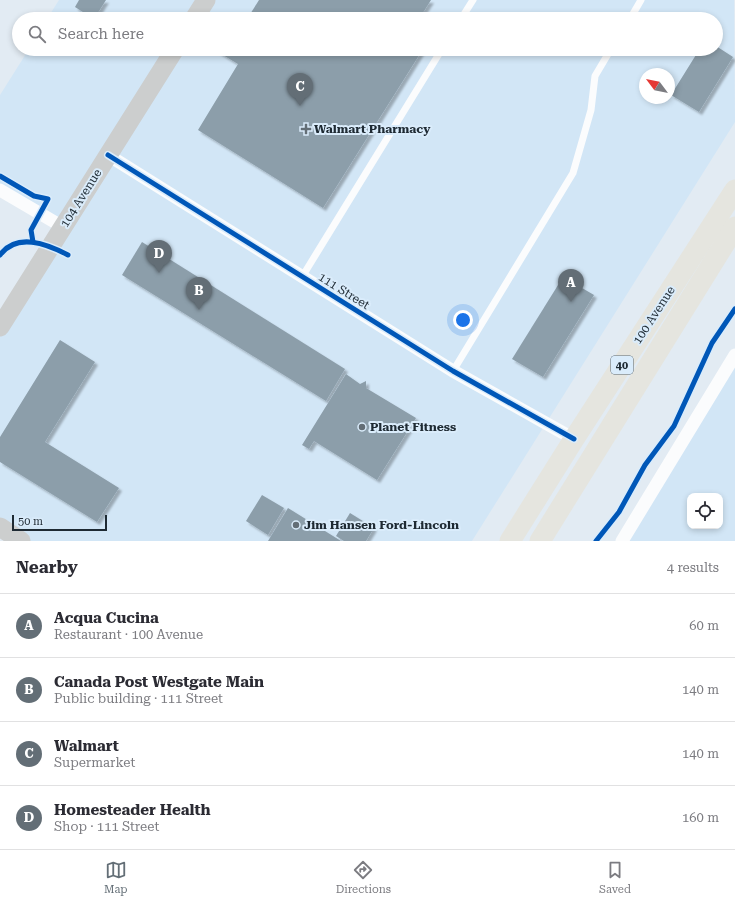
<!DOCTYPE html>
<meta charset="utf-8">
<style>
body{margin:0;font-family:"Roboto Serif",serif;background:#f7f7f7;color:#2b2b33}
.controls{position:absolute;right:12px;bottom:12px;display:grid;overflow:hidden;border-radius:8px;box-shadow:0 2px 6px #0003}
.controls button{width:36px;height:36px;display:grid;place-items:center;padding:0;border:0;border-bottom:1px solid #e1e1e2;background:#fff;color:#2b2b33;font:20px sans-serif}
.compass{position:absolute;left:639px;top:68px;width:36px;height:36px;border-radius:50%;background:#fff;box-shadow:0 2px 6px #0003;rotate:302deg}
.scale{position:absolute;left:12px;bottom:10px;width:95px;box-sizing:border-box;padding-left:4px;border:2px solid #1e2a33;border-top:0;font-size:11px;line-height:14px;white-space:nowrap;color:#1e2a33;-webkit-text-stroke:3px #daecfb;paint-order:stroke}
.you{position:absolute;left:463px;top:320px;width:14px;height:14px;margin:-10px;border:3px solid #fff;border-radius:50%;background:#1a73e8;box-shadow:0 0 0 6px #1a73e833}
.badge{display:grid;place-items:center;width:26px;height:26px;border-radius:50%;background:#636e76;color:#fff;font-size:13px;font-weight:700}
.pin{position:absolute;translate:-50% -33px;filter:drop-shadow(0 1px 2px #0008)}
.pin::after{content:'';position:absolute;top:21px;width:14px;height:12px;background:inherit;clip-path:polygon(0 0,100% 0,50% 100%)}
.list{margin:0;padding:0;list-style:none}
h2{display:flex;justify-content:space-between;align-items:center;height:52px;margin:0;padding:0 16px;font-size:17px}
h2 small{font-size:13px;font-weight:400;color:#7c7c81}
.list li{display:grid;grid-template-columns:26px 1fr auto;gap:12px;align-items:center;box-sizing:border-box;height:64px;padding:0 16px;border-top:1px solid #e1e1e2}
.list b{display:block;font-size:15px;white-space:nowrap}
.list p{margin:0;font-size:13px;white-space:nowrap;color:#7c7c81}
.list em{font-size:13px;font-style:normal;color:#7c7c81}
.icon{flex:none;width:22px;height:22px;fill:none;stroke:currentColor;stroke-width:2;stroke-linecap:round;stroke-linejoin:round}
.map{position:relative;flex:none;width:735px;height:541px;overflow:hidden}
.search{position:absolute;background:#fff;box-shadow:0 2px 6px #0003;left:12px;right:12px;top:12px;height:44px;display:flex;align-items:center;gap:10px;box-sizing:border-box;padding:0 14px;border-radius:22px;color:#7c7c81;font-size:15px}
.sheet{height:308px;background:#fff}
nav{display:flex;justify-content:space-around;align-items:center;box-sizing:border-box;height:56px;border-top:1px solid #e1e1e2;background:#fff;font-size:11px;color:#7c7c81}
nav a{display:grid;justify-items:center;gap:2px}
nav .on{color:#636e76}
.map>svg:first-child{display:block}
.built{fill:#d2e6f6;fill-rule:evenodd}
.building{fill:#8c9eaa;filter:url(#shadow)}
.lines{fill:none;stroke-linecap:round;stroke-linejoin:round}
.lane{stroke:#fbfcfd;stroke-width:7}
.street{stroke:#fbfcfd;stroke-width:13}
.secondary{stroke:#cccece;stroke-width:19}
.primary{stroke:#e5e5df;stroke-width:21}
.cycleway-casing{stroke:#daecfb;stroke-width:8}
.cycleway{stroke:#0057b8;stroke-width:5}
.poi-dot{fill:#636e76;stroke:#daecfb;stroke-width:1.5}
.labels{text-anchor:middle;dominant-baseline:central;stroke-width:4;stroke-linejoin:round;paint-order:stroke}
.shield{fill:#daecfb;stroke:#56646f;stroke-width:1}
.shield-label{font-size:11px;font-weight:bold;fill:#1e2a33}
.poi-label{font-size:12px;font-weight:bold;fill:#1e2a33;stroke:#daecfb;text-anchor:start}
.street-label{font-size:12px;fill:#1e2a33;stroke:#daecfb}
</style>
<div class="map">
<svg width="735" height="541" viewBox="0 0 735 541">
<defs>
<filter id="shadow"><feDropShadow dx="3" dy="3" stdDeviation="1" flood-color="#0004"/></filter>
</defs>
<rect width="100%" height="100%" fill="#e2ebf3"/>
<g class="built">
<path d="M59,0H734L735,122L472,541H24L0,526V327L62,227L0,190V95L29,49H716V19H47ZM645,74H669V98H645Z"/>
<path d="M735,360V541H623ZM690,496H720V526H690Z"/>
</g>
<g class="building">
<polygon points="79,0 106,0 94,19 75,7"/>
<polygon points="259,0 431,0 419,19 247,19"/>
<polygon points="716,46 733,57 699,112 671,95 699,50 716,49"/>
<polygon points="220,49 423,49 323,208 198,130 238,64 218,52"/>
<polygon points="142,242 345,369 326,401 122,275"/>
<polygon points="563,277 594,295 543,377 512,359"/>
<polygon points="60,340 95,362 45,442 119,488 97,522 0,462 0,437"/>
<polygon points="346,374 360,384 366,381 366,388 416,418 377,480 314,441 309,449 302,445"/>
<polygon points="262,495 284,508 268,535 246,521"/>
<polygon points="288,508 341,541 268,541"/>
<polygon points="350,513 374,528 366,541 344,541 336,536"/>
</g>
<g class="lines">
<g class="lane">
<polyline points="461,19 473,0"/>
<polyline points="630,19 641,0"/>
<polyline points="302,277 442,49"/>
<polyline points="453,371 573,173 591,110 595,76 611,49"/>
</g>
<g class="street">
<polyline points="108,155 453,371 574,439"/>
<polyline points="0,190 63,227"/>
<polyline points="622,541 735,355"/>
</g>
<g class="secondary">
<polyline points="194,19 206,0"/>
<polyline points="0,327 175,49"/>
<polyline points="0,527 21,541"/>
</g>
<g class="primary">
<polyline points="510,541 574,439 735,190"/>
<polyline points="540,541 735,227"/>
</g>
<g class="cycleway-casing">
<g id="cycleway">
<polyline points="108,155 453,371 574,439"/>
<polyline points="0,176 34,196 48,199 31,230 33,242"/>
<path d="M0,255C17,232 47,244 68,255"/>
<polyline points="596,541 619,512 645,465 674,426 712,343 735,309"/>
</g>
</g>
<use href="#cycleway" class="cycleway"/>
</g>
<g class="poi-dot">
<path d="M304 123h4v4h4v4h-4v4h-4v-4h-4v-4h4z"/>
<circle cx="362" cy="427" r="4"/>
<circle cx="296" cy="525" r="4"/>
</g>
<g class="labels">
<rect class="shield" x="611" y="356" width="22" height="18" rx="3"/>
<g class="shield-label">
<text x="622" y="365">40</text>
</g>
<g class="poi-label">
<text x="314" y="129">Walmart Pharmacy</text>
<text x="370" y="427">Planet Fitness</text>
<text x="304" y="525">Jim Hansen Ford-Lincoln</text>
</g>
<g class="street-label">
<text transform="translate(81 198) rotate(-58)">104 Avenue</text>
<text transform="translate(344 291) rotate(32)">111 Street</text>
<text transform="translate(654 315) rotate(-57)">100 Avenue</text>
</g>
</g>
</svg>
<div class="controls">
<button><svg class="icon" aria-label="locate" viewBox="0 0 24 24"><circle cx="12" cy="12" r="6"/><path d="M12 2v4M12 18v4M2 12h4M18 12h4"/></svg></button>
</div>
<svg class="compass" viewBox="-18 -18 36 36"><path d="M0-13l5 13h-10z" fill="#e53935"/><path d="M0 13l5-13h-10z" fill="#7c7c81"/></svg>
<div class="scale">50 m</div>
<div class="you"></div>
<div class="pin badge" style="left:571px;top:302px">A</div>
<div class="pin badge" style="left:199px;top:310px">B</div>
<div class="pin badge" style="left:300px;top:106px">C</div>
<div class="pin badge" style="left:159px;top:273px">D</div>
<div class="search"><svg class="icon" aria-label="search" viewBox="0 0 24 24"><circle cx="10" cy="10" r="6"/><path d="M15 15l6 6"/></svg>Search here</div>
</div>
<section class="sheet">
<h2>Nearby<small>4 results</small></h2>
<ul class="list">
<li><span class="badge">A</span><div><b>Acqua Cucina</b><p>Restaurant · 100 Avenue</p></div><em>60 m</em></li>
<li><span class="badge">B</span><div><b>Canada Post Westgate Main</b><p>Public building · 111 Street</p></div><em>140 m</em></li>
<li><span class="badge">C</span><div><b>Walmart</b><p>Supermarket</p></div><em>140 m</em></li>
<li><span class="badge">D</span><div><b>Homesteader Health</b><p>Shop · 111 Street</p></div><em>160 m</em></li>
</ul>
</section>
<nav>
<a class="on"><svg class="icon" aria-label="map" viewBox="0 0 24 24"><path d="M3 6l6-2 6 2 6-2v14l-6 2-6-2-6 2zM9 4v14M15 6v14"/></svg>Map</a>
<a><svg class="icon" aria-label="directions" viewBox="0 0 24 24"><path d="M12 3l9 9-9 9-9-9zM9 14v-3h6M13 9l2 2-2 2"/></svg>Directions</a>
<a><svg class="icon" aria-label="saved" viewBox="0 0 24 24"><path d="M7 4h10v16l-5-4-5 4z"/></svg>Saved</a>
</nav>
